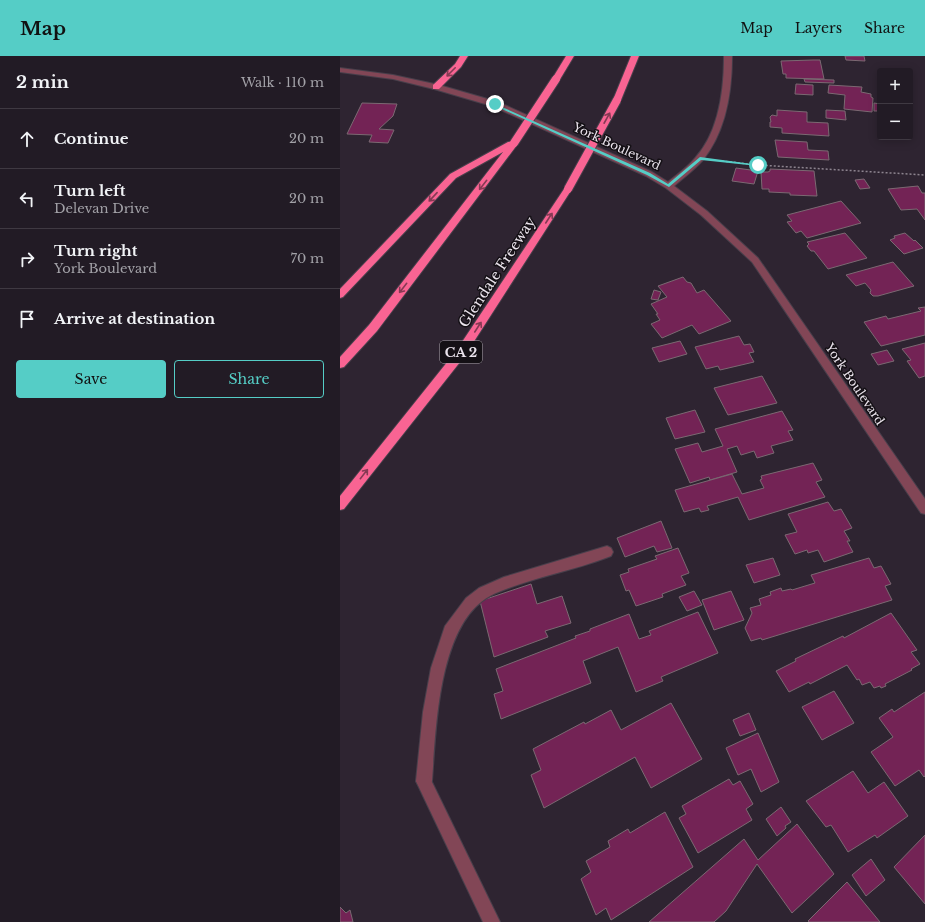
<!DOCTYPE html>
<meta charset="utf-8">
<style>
body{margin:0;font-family:"Libre Baskerville",serif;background:#2e2832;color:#f1f3f6}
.controls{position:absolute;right:12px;top:12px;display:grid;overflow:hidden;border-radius:4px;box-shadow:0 2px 10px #0003}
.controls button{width:36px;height:36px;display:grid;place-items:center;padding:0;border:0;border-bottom:1px solid #3f3942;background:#221b25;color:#f1f3f6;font:20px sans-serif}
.stop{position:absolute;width:12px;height:12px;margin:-9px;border:3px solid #55cdc6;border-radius:50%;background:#fff}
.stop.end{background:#55cdc6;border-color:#fff;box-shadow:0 1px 4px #0008}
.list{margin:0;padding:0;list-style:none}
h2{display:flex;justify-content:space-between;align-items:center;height:52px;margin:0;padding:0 16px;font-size:17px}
h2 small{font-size:13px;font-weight:400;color:#a2a1a7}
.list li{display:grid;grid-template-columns:26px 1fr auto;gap:12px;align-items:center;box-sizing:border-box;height:60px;padding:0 16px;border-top:1px solid #3f3942}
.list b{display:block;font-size:15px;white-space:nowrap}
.list p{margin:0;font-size:13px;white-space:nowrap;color:#a2a1a7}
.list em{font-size:13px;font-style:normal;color:#a2a1a7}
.actions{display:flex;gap:8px;padding:12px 16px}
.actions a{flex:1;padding:9px 0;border:1px solid #55cdc6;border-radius:4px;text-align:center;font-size:14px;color:#55cdc6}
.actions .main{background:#55cdc6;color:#111}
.icon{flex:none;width:22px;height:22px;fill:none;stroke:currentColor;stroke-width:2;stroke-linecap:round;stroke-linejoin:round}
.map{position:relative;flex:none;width:585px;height:866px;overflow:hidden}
header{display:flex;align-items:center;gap:24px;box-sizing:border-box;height:56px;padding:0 20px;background:#55cdc6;color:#111}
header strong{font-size:19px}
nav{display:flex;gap:22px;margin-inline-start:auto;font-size:14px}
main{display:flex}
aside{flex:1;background:#221b25}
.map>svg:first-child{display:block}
.building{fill:#732355;stroke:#7b6972}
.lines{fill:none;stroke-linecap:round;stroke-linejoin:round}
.service-casing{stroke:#483f4b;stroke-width:2}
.minor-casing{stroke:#483f4b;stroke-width:2}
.tertiary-casing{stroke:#483f4b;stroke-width:2}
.motorway-casing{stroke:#483f4b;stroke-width:2}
.path{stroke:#8d848f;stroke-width:1.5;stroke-dasharray:2 2;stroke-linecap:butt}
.service{fill:#824656;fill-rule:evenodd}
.minor{fill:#824656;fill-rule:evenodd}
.tertiary{fill:#824656;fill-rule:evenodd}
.motorway{fill:#f96493;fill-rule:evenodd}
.motorway-bridge-casing{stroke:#483f4b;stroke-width:10;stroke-linecap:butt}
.motorway-bridge{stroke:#f96493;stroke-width:8}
.oneway{stroke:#863a54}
.route{fill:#55cdc6}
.labels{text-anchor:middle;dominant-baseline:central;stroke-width:3;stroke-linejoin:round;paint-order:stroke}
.far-street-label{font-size:12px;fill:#eae3ec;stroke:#141015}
.shield{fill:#141015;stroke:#aaa4ac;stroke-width:1}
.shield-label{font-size:13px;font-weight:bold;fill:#eae3ec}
.street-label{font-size:14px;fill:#eae3ec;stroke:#141015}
</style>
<header>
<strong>Map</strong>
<nav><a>Map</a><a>Layers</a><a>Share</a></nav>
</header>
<main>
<aside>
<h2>2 min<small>Walk · 110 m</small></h2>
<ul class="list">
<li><svg class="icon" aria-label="ahead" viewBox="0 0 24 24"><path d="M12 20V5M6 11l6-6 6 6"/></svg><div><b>Continue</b></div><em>20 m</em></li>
<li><svg class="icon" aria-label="left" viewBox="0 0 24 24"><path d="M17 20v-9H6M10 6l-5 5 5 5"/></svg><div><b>Turn left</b><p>Delevan Drive</p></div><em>20 m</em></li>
<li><svg class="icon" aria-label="right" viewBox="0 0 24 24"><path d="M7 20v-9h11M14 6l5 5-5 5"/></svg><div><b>Turn right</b><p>York Boulevard</p></div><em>70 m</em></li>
<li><svg class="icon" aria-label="arrive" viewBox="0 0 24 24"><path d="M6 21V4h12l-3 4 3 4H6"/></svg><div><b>Arrive at destination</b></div></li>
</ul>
<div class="actions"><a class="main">Save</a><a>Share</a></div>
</aside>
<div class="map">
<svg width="585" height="866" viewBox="0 0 585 866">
<rect width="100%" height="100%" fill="#2e2431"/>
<g class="building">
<polygon points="505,0 524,0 525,5 506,4"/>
<polygon points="473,4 480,4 484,23 446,22 446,18 443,18 441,5"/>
<polygon points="464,23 494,24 494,27 465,26"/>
<polygon points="456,28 473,29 473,39 455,38"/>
<polygon points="489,29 522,31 521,36 531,38 531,41 533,42 532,56 504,53 505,39 488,37"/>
<polygon points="22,47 57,48 53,60 39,73 54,74 48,87 29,86 32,79 7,78"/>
<polygon points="534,47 540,48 540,55 534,55"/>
<polygon points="437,54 467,56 467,66 488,67 489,80 442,77 442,72 430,71 430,66 431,66 430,61 432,59 437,60"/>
<polygon points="486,54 505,55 506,64 486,62"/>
<polygon points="435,84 467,86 468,94 488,95 489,104 438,101"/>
<polygon points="396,112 418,115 414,128 392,125"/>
<polygon points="430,113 474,115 477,140 450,139 450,137 429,136 429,133 422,133 421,116 428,116 430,115"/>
<polygon points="524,123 530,132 520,133 515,124"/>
<polygon points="578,130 582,137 585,137 585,164 577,153 561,154 548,133"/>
<polygon points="501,145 521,167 467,182 461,175 456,177 447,166 452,165 447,159"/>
<polygon points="505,177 527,202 488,213 474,195 471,195 467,190 469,188 467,186"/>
<polygon points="565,177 574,185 575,184 583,192 564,198 550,184 555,182 554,180"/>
<polygon points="553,206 574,230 538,240 533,240 530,237 531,234 525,227 516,230 506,219"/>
<polygon points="343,221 347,226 351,227 357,237 364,234 391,265 359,278 352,269 322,282 311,268 320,264 316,258 318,258 311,248 327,241 318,230"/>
<polygon points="314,234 321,236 318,244 311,243"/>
<polygon points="585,251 585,279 541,290 524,266 546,260 548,263 581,255 578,252"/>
<polygon points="399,280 404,289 410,288 414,296 409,297 414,306 380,314 378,310 366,313 355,291"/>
<polygon points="340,285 347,298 319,306 312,292"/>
<polygon points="585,287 585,320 579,322 567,305 571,304 562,293"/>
<polygon points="547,294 554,305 538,309 531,298"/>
<polygon points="422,320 437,347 388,359 374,332"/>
<polygon points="355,354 365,376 335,383 326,362"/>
<polygon points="442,355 453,374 448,375 453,384 431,390 434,397 417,402 414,395 401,399 397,390 387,393 397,416 370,424 369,421 350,427 335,393 358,387 362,396 383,390 375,373"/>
<polygon points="473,407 482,424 476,426 485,441 409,464 398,441 367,450 369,454 361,456 359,452 344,456 335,434 392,418 402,438 424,432 420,424 422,423 421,420"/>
<polygon points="488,446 494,455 501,453 512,472 504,475 510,485 507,485 513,496 484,506 478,494 468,497 467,494 455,498 445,479 457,476 448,458"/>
<polygon points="321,465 332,492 317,496 314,490 285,501 277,482"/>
<polygon points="338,492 349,517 341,520 346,529 322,538 323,541 296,550 289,534 286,535 280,519 289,516 288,513 317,503 315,500"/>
<polygon points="433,502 440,519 414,527 406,509"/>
<polygon points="529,502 534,512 541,510 551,528 545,530 552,544 422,584 421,582 411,585 405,572 412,557 410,552 421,549 419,543 431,539 430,536 441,532 442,535 451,533 452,534 475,527 471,519"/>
<polygon points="191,528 197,548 222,540 231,567 205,575 208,581 154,601 140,545"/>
<polygon points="354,535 362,549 347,555 339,541"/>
<polygon points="391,535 404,564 374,574 362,544"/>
<polygon points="358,556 378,597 321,621 323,625 296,636 278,591 243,605 251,627 161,663 154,638 163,635 156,613 236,582 235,580 250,575 250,573 289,558 299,583 311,579 309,575"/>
<polygon points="551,557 577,594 571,596 580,608 571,613 572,614 545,628 546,630 541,632 540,630 534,632 530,626 522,629 519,623 517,624 507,609 470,628 469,626 449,636 436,615 456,605 455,603 503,580 504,582"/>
<polygon points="494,635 514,667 482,684 462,651"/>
<polygon points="585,636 585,720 584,721 579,714 555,730 531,696 553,681 539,662 552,653 554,656"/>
<polygon points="331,647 362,703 311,732 295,701 204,752 191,719 201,714 193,693 244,666 245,668 271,654 281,674"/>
<polygon points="409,657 416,674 400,680 393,664"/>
<polygon points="418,677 439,726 421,736 411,713 398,719 386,692"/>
<polygon points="513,715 528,737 544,726 568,760 537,782 535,779 508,796 491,769 486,771 466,745"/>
<polygon points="389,723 393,729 400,725 413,748 406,753 412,764 358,797 339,762 346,758 342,750"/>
<polygon points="441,751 451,766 445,770 446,772 437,780 426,763"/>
<polygon points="325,756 353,811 271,864 266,852 256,859 241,823 251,816 246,805 270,791 268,785 288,773 290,777"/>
<polygon points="457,768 494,818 452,857 417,808 386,855 374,866 309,866 404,783 418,804"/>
<polygon points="585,779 585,848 554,811"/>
<polygon points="531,803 545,824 526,840 512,819"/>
<polygon points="507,826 540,866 469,866 468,865"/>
<polygon points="0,851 6,857 10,854 13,866 0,866"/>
</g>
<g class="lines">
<g class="service-casing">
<path id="service" d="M267,490L271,492L273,496L271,500C246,510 219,516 193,524C178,529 163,533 150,540C98,568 96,673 92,725L89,730L84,733L79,730L76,725L83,656L91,612L105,570L126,542L139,532L164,521Z"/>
</g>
<g class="minor-casing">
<polygon id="minor" points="84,717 89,720 160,866 143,866 76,725 79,720"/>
</g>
<g class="tertiary-casing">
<path id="tertiary" d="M384,0H392C392,36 386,76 362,105C354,114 343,122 334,130L367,155L418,202L585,443V458L581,457L412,206L361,159L326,132L306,120L152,50L94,33L53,23L0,16V12L53,19L99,29L158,46L312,116L328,126C338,118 348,111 356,101C379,75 384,34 384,0Z"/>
</g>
<g class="motorway-casing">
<g id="motorway">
<polygon points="120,0 128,0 121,11 99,33 93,33 93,29 115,8"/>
<polygon points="226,0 234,0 219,25 213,25 212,23"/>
<polygon points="291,0 299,0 281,44 277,46 274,46 273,44"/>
<polygon points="174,85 178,87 177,89 37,275 4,311 0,312 0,301 29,269 163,96 116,122 3,241 0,242 0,233 110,118 168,86"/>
<polygon points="228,130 232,133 124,301 4,453 0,454 0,440 116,295 224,133"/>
</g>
</g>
<polyline class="path" points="382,105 418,109 585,119"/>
<use href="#service" class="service"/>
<use href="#minor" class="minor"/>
<use href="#tertiary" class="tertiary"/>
<use href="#motorway" class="motorway"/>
<g class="motorway-bridge-casing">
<g id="motorway-bridge">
<polyline points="174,87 216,23"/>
<polyline points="228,133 277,44"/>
</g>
</g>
<use href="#motorway-bridge" class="motorway-bridge"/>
</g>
<defs><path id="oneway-shaft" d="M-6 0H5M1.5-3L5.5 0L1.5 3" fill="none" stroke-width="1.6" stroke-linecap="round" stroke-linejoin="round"/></defs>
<g class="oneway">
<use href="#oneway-shaft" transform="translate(111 16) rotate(135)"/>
<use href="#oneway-shaft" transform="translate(267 62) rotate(-61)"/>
<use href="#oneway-shaft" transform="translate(143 129) rotate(128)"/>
<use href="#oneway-shaft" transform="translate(93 141) rotate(133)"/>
<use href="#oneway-shaft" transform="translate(209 162) rotate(-57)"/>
<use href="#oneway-shaft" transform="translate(63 232) rotate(128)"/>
<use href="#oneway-shaft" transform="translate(138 271) rotate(-57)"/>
<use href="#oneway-shaft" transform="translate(24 418) rotate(-52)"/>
</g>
<polygon class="route" points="153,47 310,117 328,128 360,101 420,109 418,110 361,104 329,131 307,119 153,49"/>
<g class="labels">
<g class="far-street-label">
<text transform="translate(277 90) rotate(25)">York Boulevard</text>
<text transform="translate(515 328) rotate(56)">York Boulevard</text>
</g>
<rect class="shield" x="100" y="285" width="42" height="22" rx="3"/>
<g class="shield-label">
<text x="121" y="296">CA 2</text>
</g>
<g class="street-label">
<text transform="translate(157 216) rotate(-57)">Glendale Freeway</text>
</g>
</g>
</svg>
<div class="controls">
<button>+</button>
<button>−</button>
</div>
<div class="stop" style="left:418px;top:109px"></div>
<div class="stop end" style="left:155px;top:48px"></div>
</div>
</main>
